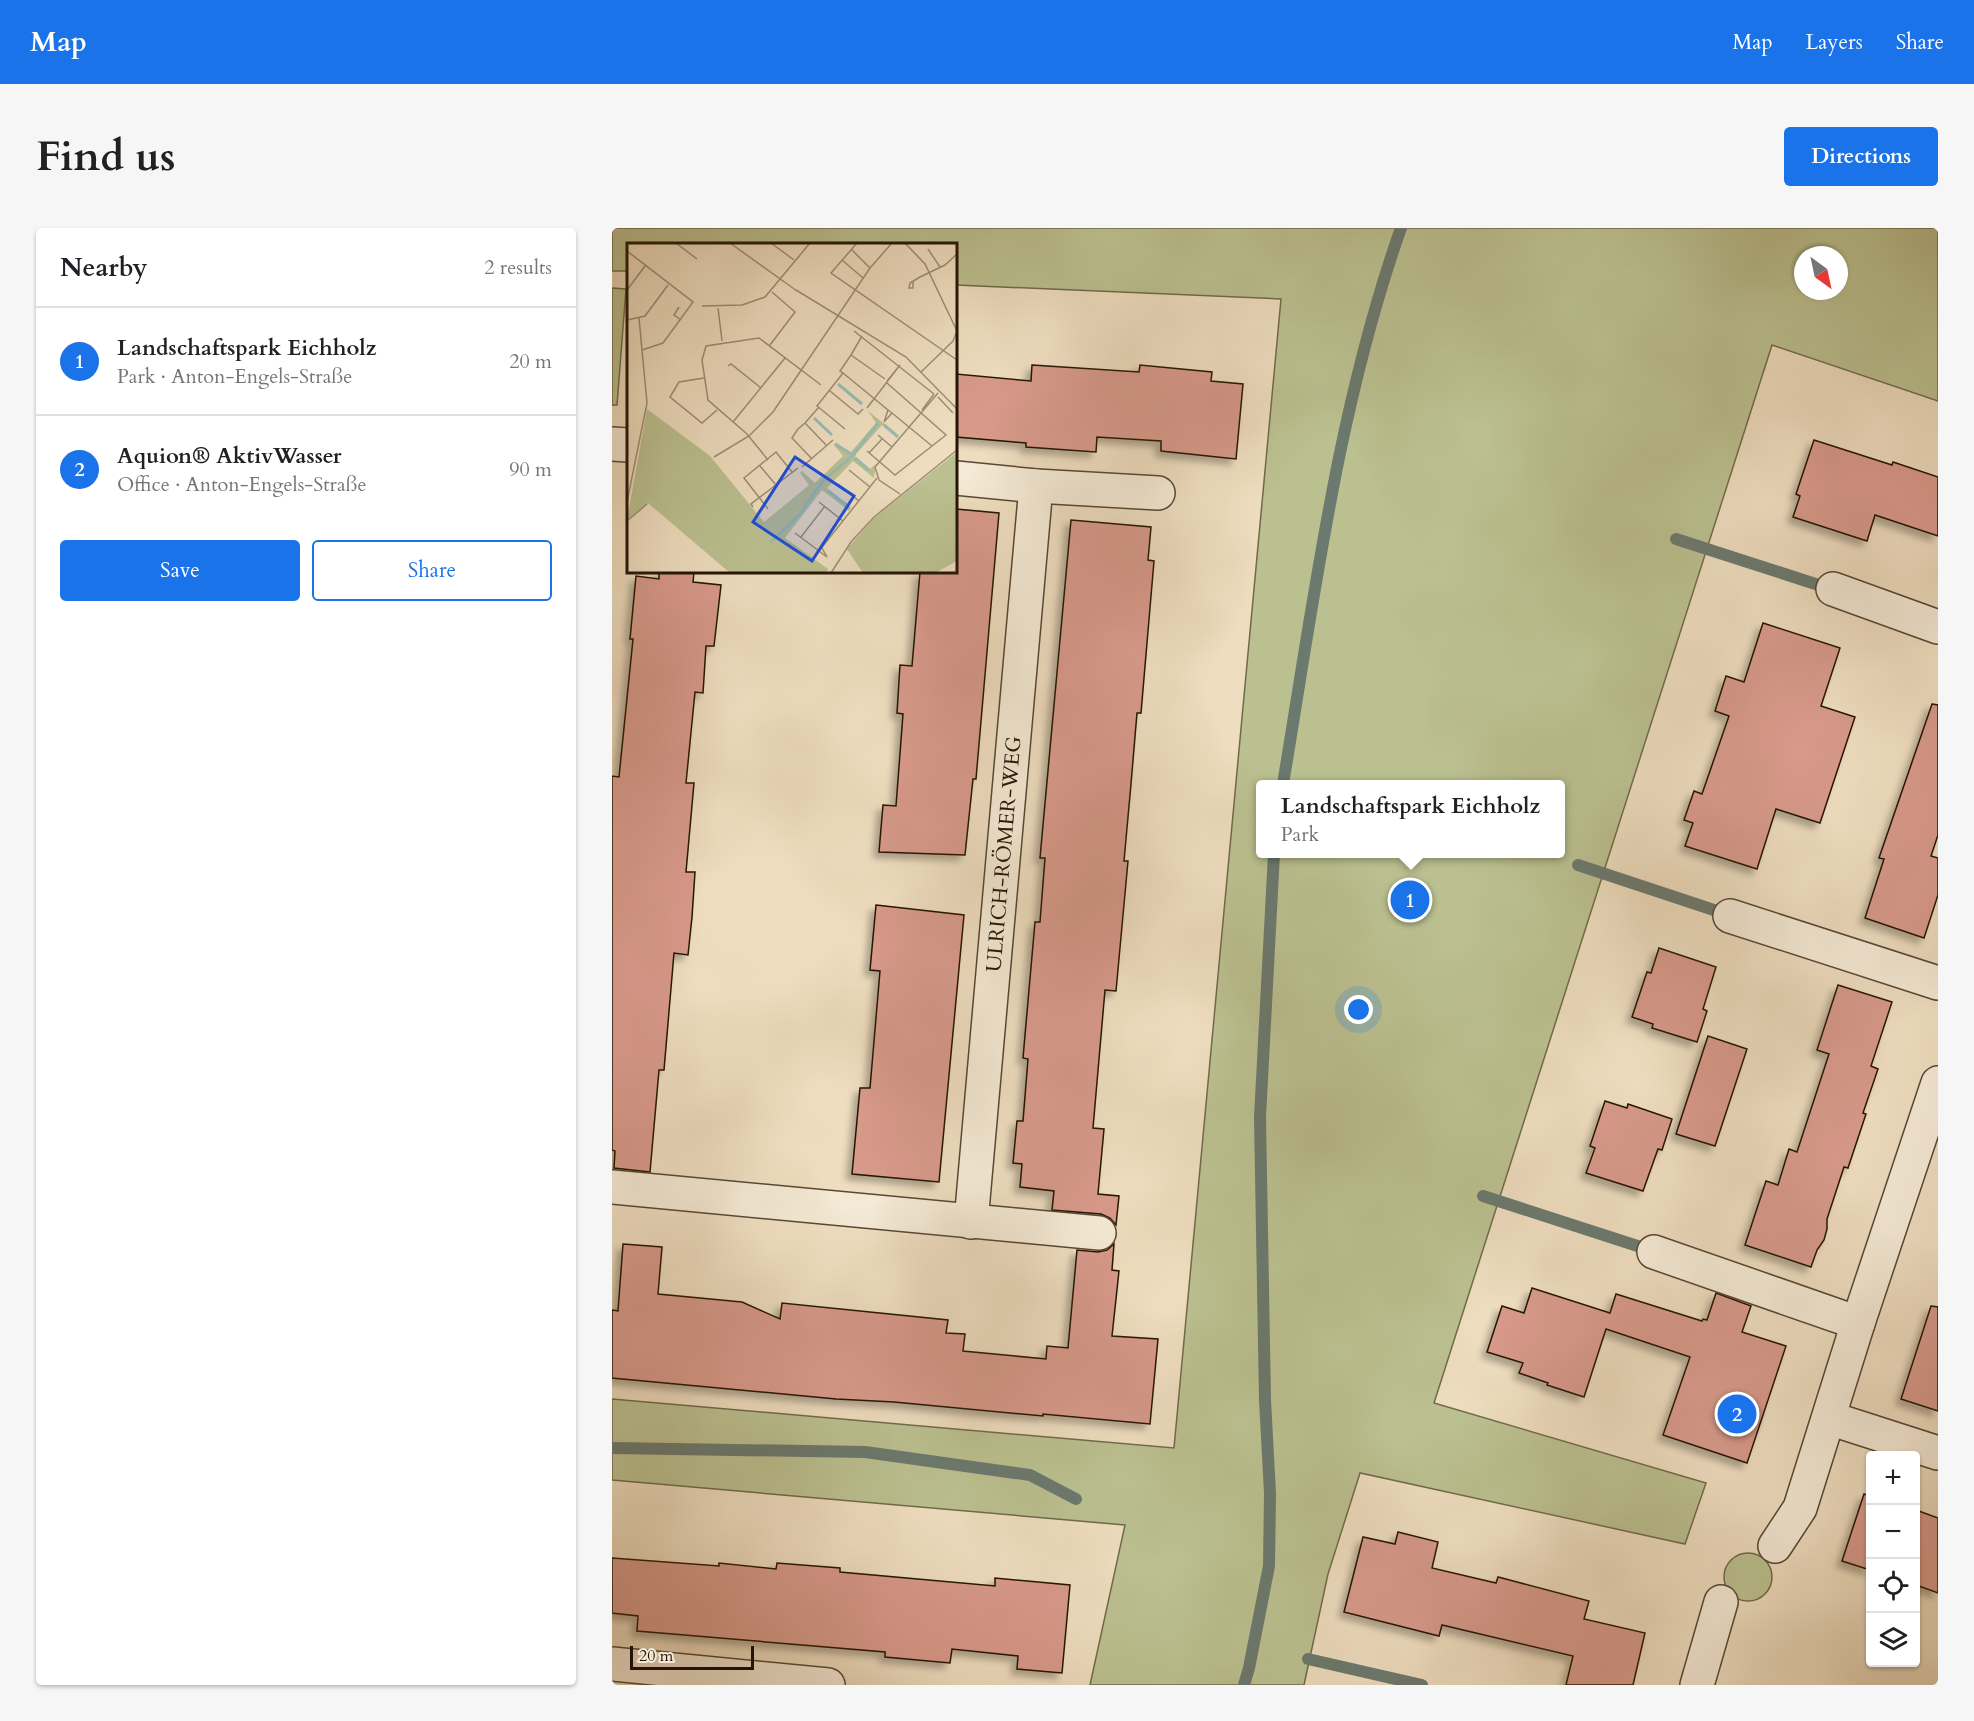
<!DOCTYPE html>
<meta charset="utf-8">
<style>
body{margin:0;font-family:Cardo,serif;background:#f6f6f6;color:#202124}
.controls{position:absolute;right:18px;bottom:18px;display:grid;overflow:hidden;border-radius:6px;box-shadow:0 2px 4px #0004}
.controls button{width:54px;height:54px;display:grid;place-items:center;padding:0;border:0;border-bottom:2px solid #e0e0e0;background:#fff;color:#202124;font:30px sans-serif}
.compass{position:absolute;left:1182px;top:18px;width:54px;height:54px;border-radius:50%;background:#fff;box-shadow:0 2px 4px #0004;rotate:147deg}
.scale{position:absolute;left:18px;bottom:15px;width:124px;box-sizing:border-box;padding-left:6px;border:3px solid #251506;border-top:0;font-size:16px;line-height:21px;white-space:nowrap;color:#251506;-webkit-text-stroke:4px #f4e9d5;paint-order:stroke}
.you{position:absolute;left:747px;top:782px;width:21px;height:21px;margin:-15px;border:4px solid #fff;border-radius:50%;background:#1a73e8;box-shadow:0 0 0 9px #1a73e833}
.badge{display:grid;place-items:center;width:39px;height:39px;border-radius:50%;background:#1a73e8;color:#fff;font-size:20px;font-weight:700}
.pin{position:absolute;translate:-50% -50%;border:3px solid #fff;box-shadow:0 2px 6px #0006}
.popup{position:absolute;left:644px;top:552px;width:309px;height:78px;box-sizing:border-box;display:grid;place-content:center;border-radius:6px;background:#fff;filter:drop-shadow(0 2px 4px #0005);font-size:20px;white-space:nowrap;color:#757577}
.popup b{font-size:22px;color:#202124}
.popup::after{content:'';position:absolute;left:50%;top:100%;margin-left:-12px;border:12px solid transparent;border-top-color:#fff}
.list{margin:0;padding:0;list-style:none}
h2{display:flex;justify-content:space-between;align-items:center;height:78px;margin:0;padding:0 24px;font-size:26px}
h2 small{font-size:20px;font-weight:400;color:#757577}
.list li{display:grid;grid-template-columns:39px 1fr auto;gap:18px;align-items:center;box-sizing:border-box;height:108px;padding:0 24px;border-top:2px solid #e0e0e0}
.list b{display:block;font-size:22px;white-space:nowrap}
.list p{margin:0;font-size:20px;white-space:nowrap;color:#757577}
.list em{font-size:20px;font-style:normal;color:#757577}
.actions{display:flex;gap:12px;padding:18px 24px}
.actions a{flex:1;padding:14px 0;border:2px solid #1a73e8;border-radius:6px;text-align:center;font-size:21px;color:#1a73e8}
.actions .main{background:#1a73e8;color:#fff}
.icon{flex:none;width:33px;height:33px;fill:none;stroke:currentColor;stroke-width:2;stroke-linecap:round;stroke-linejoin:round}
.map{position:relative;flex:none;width:1326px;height:1457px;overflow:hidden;border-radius:6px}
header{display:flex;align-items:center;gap:36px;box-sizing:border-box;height:84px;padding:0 30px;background:#1a73e8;color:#fff}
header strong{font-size:28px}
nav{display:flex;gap:33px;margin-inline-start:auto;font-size:21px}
.intro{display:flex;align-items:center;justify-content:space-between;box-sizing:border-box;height:144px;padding:0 36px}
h1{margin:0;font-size:42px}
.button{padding:15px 27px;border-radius:6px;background:#1a73e8;color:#fff;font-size:21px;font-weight:700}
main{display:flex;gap:36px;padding:0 36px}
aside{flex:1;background:#fff;border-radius:6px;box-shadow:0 2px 4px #0004}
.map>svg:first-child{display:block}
.green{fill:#bbc090;stroke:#706a4b;stroke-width:1.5;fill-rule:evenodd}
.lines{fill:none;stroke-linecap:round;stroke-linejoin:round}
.stream{stroke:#6b796e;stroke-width:12}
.building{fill:#d7998a;stroke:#251506;stroke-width:1.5;filter:url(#shadow)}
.street-casing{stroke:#574734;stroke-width:36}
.street{stroke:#f4e9d5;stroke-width:33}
.labels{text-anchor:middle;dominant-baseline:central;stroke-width:6;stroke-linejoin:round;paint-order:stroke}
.street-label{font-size:21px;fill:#251506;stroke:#f4e9d5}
.inset-river{fill:none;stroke:#99bbb4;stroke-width:3}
.inset-road{fill:none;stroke:#9e8d75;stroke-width:1.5}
.view{fill:#1d4ed8;fill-opacity:0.15;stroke:#1d4ed8;stroke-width:3}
.inset-edge{fill:none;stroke:#251506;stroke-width:3}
</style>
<header>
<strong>Map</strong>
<nav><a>Map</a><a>Layers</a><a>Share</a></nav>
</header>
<div class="intro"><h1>Find us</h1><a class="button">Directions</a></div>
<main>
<aside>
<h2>Nearby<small>2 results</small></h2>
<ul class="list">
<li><span class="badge">1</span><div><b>Landschaftspark Eichholz</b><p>Park · Anton-Engels-Straße</p></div><em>20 m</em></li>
<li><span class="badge">2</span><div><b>Aquion® AktivWasser</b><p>Office · Anton-Engels-Straße</p></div><em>90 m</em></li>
</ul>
<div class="actions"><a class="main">Save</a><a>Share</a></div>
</aside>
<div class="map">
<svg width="1326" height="1457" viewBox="0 0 1326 1457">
<defs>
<filter id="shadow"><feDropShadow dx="-5.5" dy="5.5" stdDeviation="3" flood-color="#0004"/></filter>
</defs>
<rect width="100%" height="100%" fill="#eeddbf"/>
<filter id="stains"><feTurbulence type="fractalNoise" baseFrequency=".00333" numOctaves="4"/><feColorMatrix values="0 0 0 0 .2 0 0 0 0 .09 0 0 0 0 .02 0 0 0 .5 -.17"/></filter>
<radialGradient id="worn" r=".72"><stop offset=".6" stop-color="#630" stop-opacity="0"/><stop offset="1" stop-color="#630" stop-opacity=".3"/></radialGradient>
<g class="green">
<path d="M0,0H1326V173L1160,117L822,1175L1094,1255L1073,1316L748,1245L716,1346L692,1457H478L513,1297L0,1252V1171L562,1220L669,71L344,57V16H16V43H0ZM1191,27H1227V63H1191ZM648,556H948V626H648Z"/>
<polygon points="0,60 14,61 5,177 0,177"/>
<circle cx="1136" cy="1349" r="24"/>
</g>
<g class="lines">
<g class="stream">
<polyline points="1064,311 1219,361"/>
<path d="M671,556C702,371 726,178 789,0"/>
<polyline points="966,637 1117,687"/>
<polyline points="871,968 1041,1023"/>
<polyline points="0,1220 253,1224 418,1247 464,1271"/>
<polyline points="696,1431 810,1457"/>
<polyline points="632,1457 637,1440 657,1338 658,1265 653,1172 648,889 662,626"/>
</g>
</g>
<g class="building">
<polygon points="420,137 527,144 528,137 600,144 599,153 631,156 624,231 549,223 549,213 485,209 484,224 414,219 414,215 344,209 344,146 419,153"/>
<polygon points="1202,212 1280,237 1281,234 1326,249 1326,308 1263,287 1255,313 1181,289 1188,268 1184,266"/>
<polygon points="344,281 387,285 364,551 361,551 353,627 267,624 271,577 284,578 291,486 285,485 288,437 300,438 308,344 344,344"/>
<polygon points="459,292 539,299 536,332 542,333 529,485 525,485 519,556 512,633 516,633 504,763 493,762 481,900 492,901 486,966 507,968 504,997 498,990 489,986 440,982 442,963 408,959 410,936 401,935 405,893 411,893 416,831 411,830 423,694 428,694 433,630 428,630"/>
<polygon points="47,344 82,344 81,354 109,357 102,418 94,418 91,465 83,464 74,555 82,555 74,644 83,644 80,689 76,727 62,725 52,842 47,842 38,944 2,940 3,923 0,922 0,548 7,549 21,411 18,411 24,348 47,351"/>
<polygon points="1151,395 1228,420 1209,478 1243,489 1208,595 1164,581 1145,641 1073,618 1081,595 1072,592 1082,563 1090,566 1117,488 1103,483 1114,448 1132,454"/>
<polygon points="1320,476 1326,477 1326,607 1319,628 1326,630 1326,667 1312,710 1253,690 1272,631 1267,630"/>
<polygon points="264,677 352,687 327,954 240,946 248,860 258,860 268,743 258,742"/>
<polygon points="1047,720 1104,739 1091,781 1095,783 1085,814 1040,800 1041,796 1020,789 1035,744 1039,745"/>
<polygon points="1226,757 1280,774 1259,838 1266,841 1251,885 1254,886 1236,940 1232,939 1215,991 1215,1001 1212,1012 1205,1022 1199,1039 1133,1017 1154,953 1166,957 1177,921 1185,924 1217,826 1205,822"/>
<polygon points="1096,808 1135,821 1103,918 1064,906"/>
<polygon points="993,873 1015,880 1016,876 1060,891 1050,922 1046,921 1031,963 974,945 983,920 978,918"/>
<polygon points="11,1016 50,1019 46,1066 130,1074 168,1091 170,1075 336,1092 334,1105 353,1106 351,1123 434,1131 435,1118 456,1120 465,1022 486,1024 495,1022 502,1016 500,1042 507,1043 500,1108 546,1111 538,1196 431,1186 431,1188 282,1174 224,1171 0,1150 0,1082 6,1083"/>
<polygon points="920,1060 998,1085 1004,1066 1090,1093 1091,1091 1095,1092 1104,1065 1139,1078 1130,1104 1174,1118 1135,1235 1051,1207 1078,1129 994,1101 972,1169 935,1157 936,1155 907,1145 911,1135 875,1124 890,1078 912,1085"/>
<polygon points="1319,1078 1326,1079 1326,1183 1289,1171"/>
<polygon points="1252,1266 1258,1268 1258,1342 1230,1333"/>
<polygon points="1304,1282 1326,1290 1326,1365 1304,1357"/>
<polygon points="786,1304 826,1314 820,1340 884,1355 886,1349 977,1373 972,1391 1033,1405 1021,1457 954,1457 961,1428 830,1397 827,1408 732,1384 751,1309 783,1316"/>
<polygon points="0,1330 107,1338 107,1335 164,1341 165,1335 228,1340 228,1344 383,1358 383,1350 458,1357 450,1445 405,1441 406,1428 340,1421 338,1435 273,1429 273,1424 25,1403 26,1388 0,1385"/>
</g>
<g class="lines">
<g class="street-casing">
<g id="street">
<polyline points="0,216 16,217"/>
<polyline points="344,250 424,258 546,265"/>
<polyline points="1221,361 1326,399"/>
<polyline points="1118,688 1326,755"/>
<polyline points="0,959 487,1005"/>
<polyline points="359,994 424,258"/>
<polyline points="1042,1024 1246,1095"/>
<polyline points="1217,1190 1326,1225"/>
<polyline points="1163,1318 1188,1280 1246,1095 1326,855"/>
<polyline points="0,1436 216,1457"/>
<polyline points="1085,1457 1109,1374"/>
</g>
</g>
<use href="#street" class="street"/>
</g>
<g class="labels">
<g class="street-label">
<text transform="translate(392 626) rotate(-85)">ULRICH-RÖMER-WEG</text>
</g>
</g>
<g transform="translate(15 15)">
<rect width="330" height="330" fill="#eeddbf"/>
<path d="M20,166L83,213L137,279L182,242L173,230L175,228L188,240L216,213L207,202L210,200L223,210L249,180L241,168L272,192L255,182L229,211L228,215L243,226L249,221L247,235L226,218L200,245L224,264L222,268L195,247L158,295L201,326L199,330H103L21,260L0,277ZM330,209V318L308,330H236L220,306L247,275Z" fill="#bbc090"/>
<path class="inset-river" d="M211,141L235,161M187,175L205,192M257,182L271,194M226,212L251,180M228,215L242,227M201,248L222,264M143,300L173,271L195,239L226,212L208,201"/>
<path class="inset-road" d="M49,0L70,16M103,0L170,48M144,0L167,17M230,0L204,30L330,117M278,0L298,21L330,88L326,98L294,129M301,6L313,24M225,7L243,25M0,8L66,59L36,100L15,107M215,17L236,35M286,38V45H282L283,40L293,34L318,22L330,11M0,47L18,23M169,47L279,114L330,166M75,63L115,62L138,54L183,0M52,64L47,72L54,77M91,65L95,98M0,77L18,73L41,42M227,88L307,151M143,102L168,69L145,49M224,112L235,93M101,123L104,121L134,145M216,130L213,128L224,112L258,136M77,135L52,139L43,154L75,180L90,167M260,138L273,122M203,148L231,171L236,166M311,154L326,170M240,165L273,122M295,167L307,151M265,170L305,203M106,179L158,115M178,180L192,164M218,186L190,163L216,130L261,167L257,179L265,170L261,167M251,192L265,204M240,208L268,232L319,192L260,140M242,210L255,196M87,214L122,193L146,169L243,25L265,0M185,216L165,195L171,186L178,180L199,202M141,217L120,191L81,157L75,117L79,103L132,95L194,142M133,223L149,242M175,224L206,197M222,227L243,244M211,241L232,258M273,251L252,237L248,224L311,150M0,259L20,160L12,75M192,259L216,278M126,264L124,261L171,225M141,266L117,235L149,209L165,229M0,278L20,261M168,290L200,314L195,305M174,294L198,263M192,308L250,235M204,330L224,299L247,274L330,207"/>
<path class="view" d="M168,214L227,253L185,318L126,279Z"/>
<rect width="330" height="330" class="inset-edge"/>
</g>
<rect width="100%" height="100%" filter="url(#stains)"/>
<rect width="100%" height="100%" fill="url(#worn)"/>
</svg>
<div class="controls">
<button>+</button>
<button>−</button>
<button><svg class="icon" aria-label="locate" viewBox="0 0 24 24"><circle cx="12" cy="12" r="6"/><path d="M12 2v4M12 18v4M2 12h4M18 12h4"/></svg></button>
<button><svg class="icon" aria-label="layers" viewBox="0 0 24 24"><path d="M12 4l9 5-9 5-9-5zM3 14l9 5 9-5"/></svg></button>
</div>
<svg class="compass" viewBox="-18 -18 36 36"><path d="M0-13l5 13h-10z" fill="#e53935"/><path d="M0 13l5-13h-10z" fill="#757577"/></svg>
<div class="scale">20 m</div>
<div class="you"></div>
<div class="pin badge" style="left:798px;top:672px">1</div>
<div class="popup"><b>Landschaftspark Eichholz</b>Park</div>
<div class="pin badge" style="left:1125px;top:1186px">2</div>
</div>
</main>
